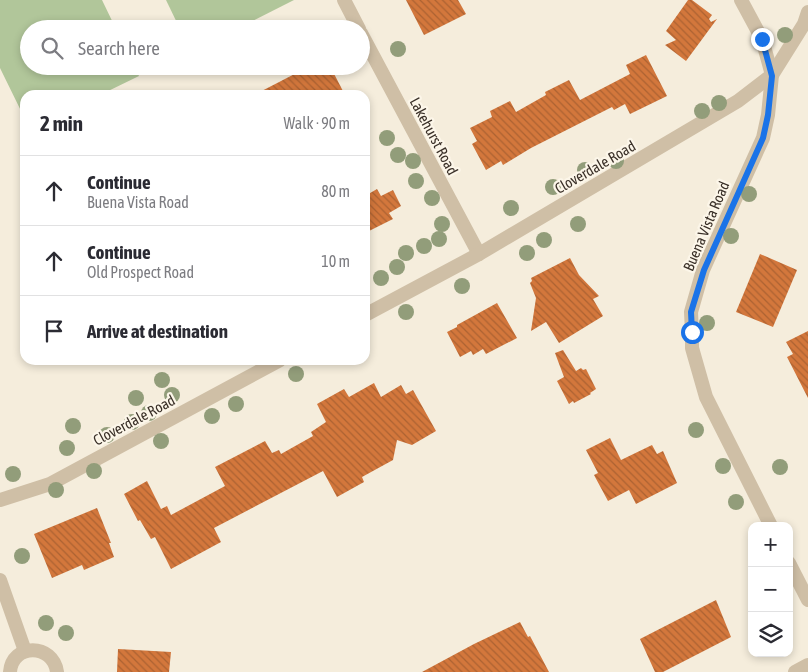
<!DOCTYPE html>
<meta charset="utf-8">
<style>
body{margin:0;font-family:"Asap Condensed",sans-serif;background:#f2f2f3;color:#2b2b33}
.controls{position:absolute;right:15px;bottom:15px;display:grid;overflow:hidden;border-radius:10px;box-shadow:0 2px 8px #0003}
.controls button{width:45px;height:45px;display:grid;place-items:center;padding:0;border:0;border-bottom:1px solid #e1e1e2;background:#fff;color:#2b2b33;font:25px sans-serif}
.stop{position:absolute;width:15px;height:15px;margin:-11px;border:4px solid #1a73e8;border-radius:50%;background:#fff}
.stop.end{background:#1a73e8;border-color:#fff;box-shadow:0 1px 5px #0008}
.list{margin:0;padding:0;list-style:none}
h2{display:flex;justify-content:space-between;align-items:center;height:65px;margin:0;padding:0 20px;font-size:21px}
h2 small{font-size:16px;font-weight:400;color:#7c7c81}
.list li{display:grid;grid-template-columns:32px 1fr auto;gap:15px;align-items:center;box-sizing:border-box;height:70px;padding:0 20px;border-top:1px solid #e1e1e2}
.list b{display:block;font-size:19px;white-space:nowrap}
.list p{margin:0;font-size:16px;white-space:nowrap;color:#7c7c81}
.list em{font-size:16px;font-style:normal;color:#7c7c81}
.icon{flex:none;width:28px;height:28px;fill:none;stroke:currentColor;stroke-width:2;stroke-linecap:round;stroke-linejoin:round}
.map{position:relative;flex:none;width:808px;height:672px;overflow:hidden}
.search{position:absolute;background:#fff;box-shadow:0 2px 8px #0003;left:20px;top:20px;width:350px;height:55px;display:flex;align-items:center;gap:12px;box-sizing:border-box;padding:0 18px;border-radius:28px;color:#7c7c81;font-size:19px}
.panel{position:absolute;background:#fff;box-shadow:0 2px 8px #0003;left:20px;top:90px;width:350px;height:275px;border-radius:15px}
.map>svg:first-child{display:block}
.garden{fill:#b1c69a}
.building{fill:url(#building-back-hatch)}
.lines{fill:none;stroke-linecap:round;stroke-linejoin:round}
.minor{stroke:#cfbfa6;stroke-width:14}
.tree{fill:#929d7a}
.route{stroke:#1a73e8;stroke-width:6}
.labels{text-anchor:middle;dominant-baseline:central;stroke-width:4.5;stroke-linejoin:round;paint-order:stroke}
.street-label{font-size:15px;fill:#3a3028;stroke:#fcf6e9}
</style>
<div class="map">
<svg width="808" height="672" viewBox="0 0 808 672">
<defs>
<pattern id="building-back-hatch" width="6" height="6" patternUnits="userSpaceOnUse" patternTransform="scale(1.25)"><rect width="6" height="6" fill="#d3773c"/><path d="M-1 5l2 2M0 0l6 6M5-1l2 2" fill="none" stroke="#ac6232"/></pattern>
</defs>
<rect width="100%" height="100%" fill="#f5eddc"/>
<g class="garden">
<polygon points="0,0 102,0 116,29 29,29 29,66 134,66 139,76 100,95 25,95 25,119 0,68"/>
<polygon points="166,0 294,0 237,29 180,29"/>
</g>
<g class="building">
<polygon points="406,0 458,0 466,14 424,35"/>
<polygon points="688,0 692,0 712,15 709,19 711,22 717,19 686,61 665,45 676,40 666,31"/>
<polygon points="646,55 667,96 630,114 625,104 614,110 612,107 531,148 503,165 501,161 486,170 472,144 477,141 470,128 492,117 490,111 510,101 516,112 546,95 545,92 569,80 580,100 630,74 626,65"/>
<polygon points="310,66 330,66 345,95 254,95"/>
<polygon points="377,189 381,196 393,190 401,206 389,213 393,219 365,233 365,196"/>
<polygon points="760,254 797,270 773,327 736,312"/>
<polygon points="570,258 579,275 599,296 593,299 603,316 559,343 546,322 531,331 536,298 530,283 532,281 531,278"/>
<polygon points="497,303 517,338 486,354 483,349 473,355 471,351 460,357 447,332 457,327 457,325"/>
<polygon points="808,331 808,398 787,357 793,354 786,342"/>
<polygon points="563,350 576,371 581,368 583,370 586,369 596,389 590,393 591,394 574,403 573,401 569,404 557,381 564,377 555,353"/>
<polygon points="374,383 381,397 401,385 406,394 413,390 436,431 412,445 397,440 393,460 362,477 364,482 337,497 323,471 214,528 221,542 171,569 155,537 151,539 140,520 138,521 124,494 147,481 161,509 167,506 171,515 225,486 215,467 265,441 272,453 279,450 281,454 313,436 311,432 326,422 317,404 344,389 349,397"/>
<polygon points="610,438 621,460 652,445 657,454 663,451 677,483 636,504 629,490 608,501 594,475 598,473 586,450"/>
<polygon points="97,508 111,543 109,543 114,557 84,570 82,565 52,578 34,534"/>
<polygon points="716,600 731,637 663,672 655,672 640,639"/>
<polygon points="520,622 528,637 530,636 549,672 422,672 474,644"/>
<polygon points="118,649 171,652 169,672 117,672"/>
</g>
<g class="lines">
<g class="minor">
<polyline points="344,0 359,29"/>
<polyline points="741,0 762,39 772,75 768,115 763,138 703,270 691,312 692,332 692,348 706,397 771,526"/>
<polyline points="361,33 479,254"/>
<polyline points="365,315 479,254 738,101 772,75 804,24 808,12"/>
<polyline points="0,500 50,484 280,360"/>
<polyline points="789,563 808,600"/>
<polyline points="0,580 25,651"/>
<path d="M10,672C12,643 53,643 57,672"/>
<polyline points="795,672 808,665"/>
</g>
</g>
<g class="tree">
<circle cx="785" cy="35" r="8"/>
<circle cx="398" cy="49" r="8"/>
<circle cx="719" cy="103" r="8"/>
<circle cx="702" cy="111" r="8"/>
<circle cx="387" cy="138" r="8"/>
<circle cx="398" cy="155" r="8"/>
<circle cx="413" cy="161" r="8"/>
<circle cx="616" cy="161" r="8"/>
<circle cx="585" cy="170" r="8"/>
<circle cx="416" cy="181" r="8"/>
<circle cx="553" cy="187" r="8"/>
<circle cx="749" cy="194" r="8"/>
<circle cx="432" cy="198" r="8"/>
<circle cx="511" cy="208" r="8"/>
<circle cx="442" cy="224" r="8"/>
<circle cx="578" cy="224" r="8"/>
<circle cx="731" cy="236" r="8"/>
<circle cx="439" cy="239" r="8"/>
<circle cx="544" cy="240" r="8"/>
<circle cx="424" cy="246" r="8"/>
<circle cx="406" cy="253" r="8"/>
<circle cx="527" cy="253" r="8"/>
<circle cx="397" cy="267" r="8"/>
<circle cx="381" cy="278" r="8"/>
<circle cx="462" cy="286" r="8"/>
<circle cx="406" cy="312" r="8"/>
<circle cx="707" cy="323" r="8"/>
<circle cx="296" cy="374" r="8"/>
<circle cx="162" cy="380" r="8"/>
<circle cx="172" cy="395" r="8"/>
<circle cx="136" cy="398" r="8"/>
<circle cx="236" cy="404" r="8"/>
<circle cx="149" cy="413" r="8"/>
<circle cx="212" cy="416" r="8"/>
<circle cx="132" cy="422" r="8"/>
<circle cx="73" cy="426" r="8"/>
<circle cx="696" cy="430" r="8"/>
<circle cx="107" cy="435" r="8"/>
<circle cx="161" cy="441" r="8"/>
<circle cx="67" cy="448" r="8"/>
<circle cx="723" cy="466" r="8"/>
<circle cx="780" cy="467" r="8"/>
<circle cx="94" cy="471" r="8"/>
<circle cx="13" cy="474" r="8"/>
<circle cx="56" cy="490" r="8"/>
<circle cx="736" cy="502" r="8"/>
<circle cx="22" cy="556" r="8"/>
<circle cx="46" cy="623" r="8"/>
<circle cx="66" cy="633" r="8"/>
</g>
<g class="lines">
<polyline class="route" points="692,332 691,312 704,270 763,138 768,115 772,76 762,39"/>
</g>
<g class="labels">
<g class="street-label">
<text transform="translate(434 136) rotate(62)">Lakehurst Road</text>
<text transform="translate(595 167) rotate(-30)">Cloverdale Road</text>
<text transform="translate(706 226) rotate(-67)">Buena Vista Road</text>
<text transform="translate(134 420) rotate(-28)">Cloverdale Road</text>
</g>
</g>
</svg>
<div class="controls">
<button>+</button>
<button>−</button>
<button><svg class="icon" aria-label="layers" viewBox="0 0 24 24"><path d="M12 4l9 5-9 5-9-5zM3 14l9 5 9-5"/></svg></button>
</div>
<div class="stop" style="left:692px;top:332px"></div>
<div class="stop end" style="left:762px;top:39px"></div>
<div class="search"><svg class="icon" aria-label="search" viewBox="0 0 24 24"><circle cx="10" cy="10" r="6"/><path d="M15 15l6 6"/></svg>Search here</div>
<section class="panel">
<h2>2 min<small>Walk · 90 m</small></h2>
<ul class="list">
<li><svg class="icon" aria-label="ahead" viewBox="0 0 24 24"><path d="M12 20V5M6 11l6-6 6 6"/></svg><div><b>Continue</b><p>Buena Vista Road</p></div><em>80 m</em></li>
<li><svg class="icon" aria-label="ahead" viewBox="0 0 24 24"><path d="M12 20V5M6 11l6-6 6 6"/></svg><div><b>Continue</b><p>Old Prospect Road</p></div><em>10 m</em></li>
<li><svg class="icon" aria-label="arrive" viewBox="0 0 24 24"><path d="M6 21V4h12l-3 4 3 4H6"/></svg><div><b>Arrive at destination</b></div></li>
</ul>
</section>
</div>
